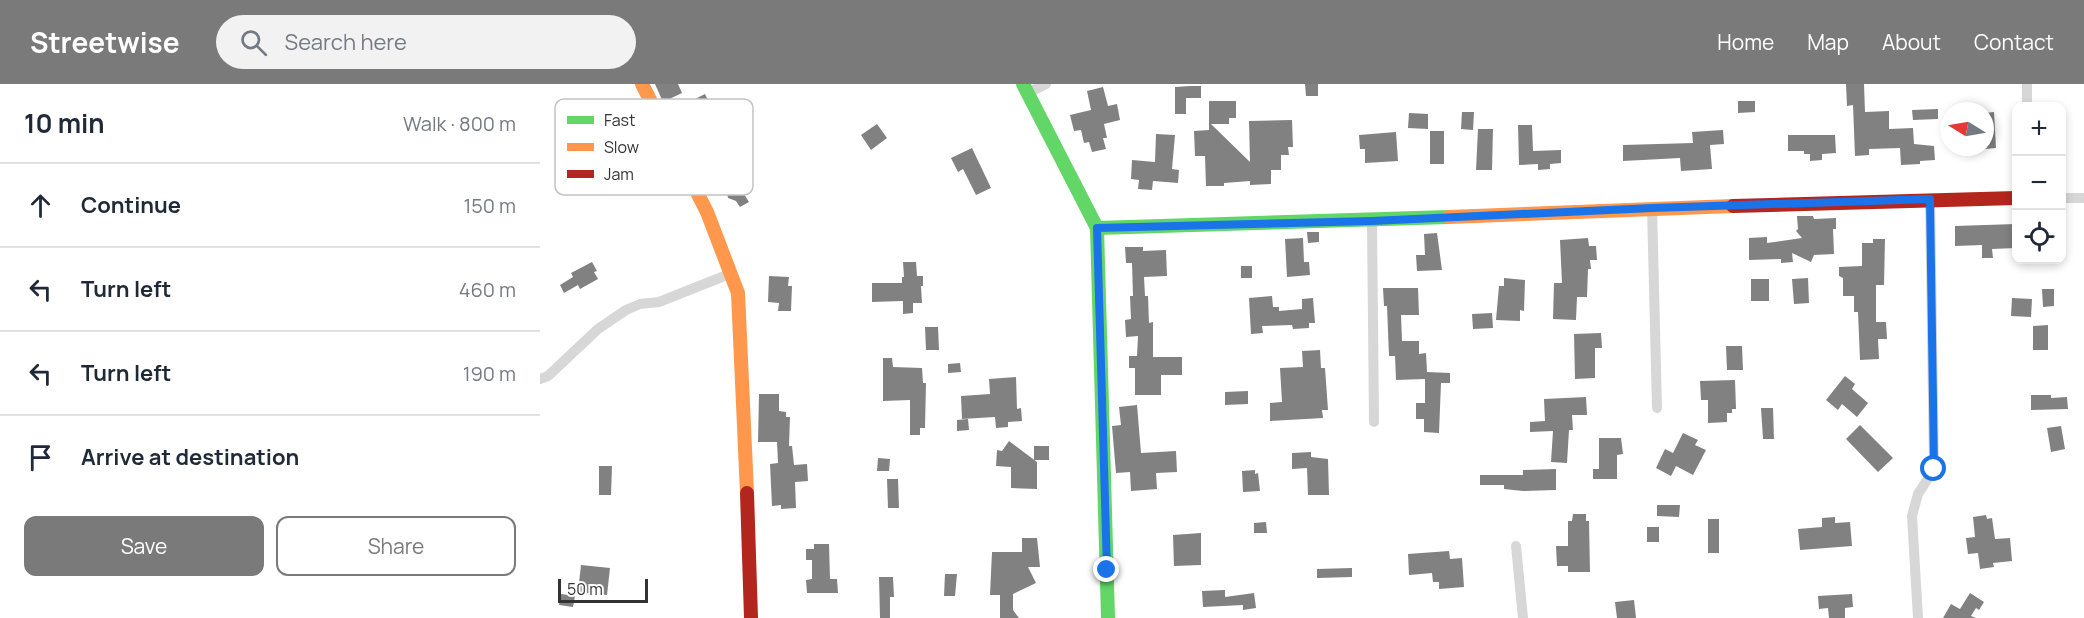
<!DOCTYPE html>
<meta charset="utf-8">
<style>
body{margin:0;font-family:Manrope,sans-serif;background:#f2f2f3;color:#1f2937}
.controls{position:absolute;right:18px;top:18px;display:grid;overflow:hidden;border-radius:12px;box-shadow:0 3px 9px #0003}
.controls button{width:54px;height:54px;display:grid;place-items:center;padding:0;border:0;border-bottom:2px solid #e0e1e3;background:#fff;color:#1f2937;font:30px sans-serif}
.compass{position:absolute;left:1400px;top:18px;width:54px;height:54px;border-radius:50%;background:#fff;box-shadow:0 3px 9px #0003;rotate:281deg}
.scale{position:absolute;left:18px;bottom:15px;width:90px;box-sizing:border-box;padding-left:6px;border:3px solid #333;border-top:0;font-size:16px;line-height:21px;white-space:nowrap;color:#333;-webkit-text-stroke:4px #fff;paint-order:stroke}
.stop{position:absolute;width:18px;height:18px;margin:-14px;border:4px solid #1a73e8;border-radius:50%;background:#fff}
.stop.end{background:#1a73e8;border-color:#fff;box-shadow:0 2px 6px #0008}
.list{margin:0;padding:0;list-style:none}
h2{display:flex;justify-content:space-between;align-items:center;height:78px;margin:0;padding:0 24px;font-size:26px}
h2 small{font-size:20px;font-weight:400;color:#747a83}
.list li{display:grid;grid-template-columns:39px 1fr auto;gap:18px;align-items:center;box-sizing:border-box;height:84px;padding:0 24px;border-top:2px solid #e0e1e3}
.list b{display:block;font-size:22px;white-space:nowrap}
.list em{font-size:20px;font-style:normal;color:#747a83}
.actions{display:flex;gap:12px;padding:18px 24px}
.actions a{flex:1;padding:14px 0;border:2px solid #7a7a7a;border-radius:12px;text-align:center;font-size:21px;color:#7a7a7a}
.actions .main{background:#7a7a7a;color:#fff}
.icon{flex:none;width:33px;height:33px;fill:none;stroke:currentColor;stroke-width:2;stroke-linecap:round;stroke-linejoin:round}
.map{position:relative;flex:none;width:1544px;height:534px;overflow:hidden}
header{display:flex;align-items:center;gap:36px;box-sizing:border-box;height:84px;padding:0 30px;background:#7a7a7a;color:#fff}
header strong{font-size:28px}
nav{display:flex;gap:33px;margin-inline-start:auto;font-size:21px}
.search{width:420px;height:54px;background:#f2f2f3;display:flex;align-items:center;gap:15px;box-sizing:border-box;padding:0 21px;border-radius:33px;color:#747a83;font-size:22px}
main{display:flex}
aside{flex:1;background:#fff}
.map>svg:first-child{display:block}
.building{fill:#818181}
.lines{fill:none;stroke-linecap:round;stroke-linejoin:round}
.street{stroke:#d7d7d7;stroke-width:10}
.fast{stroke:#63d668;stroke-width:14}
.slow{stroke:#ff974d;stroke-width:14}
.jam{stroke:#b3261e;stroke-width:14}
.route{stroke:#1a73e8;stroke-width:8}
.key{fill:#fff;stroke:#c2c2c2;stroke-width:1.5}
.key-label{font-size:16px;fill:#333}
</style>
<header>
<strong>Streetwise</strong>
<div class="search"><svg class="icon" aria-label="search" viewBox="0 0 24 24"><circle cx="10" cy="10" r="6"/><path d="M15 15l6 6"/></svg>Search here</div>
<nav><a>Home</a><a>Map</a><a>About</a><a>Contact</a></nav>
</header>
<main>
<aside>
<h2>10 min<small>Walk · 800 m</small></h2>
<ul class="list">
<li><svg class="icon" aria-label="ahead" viewBox="0 0 24 24"><path d="M12 20V5M6 11l6-6 6 6"/></svg><div><b>Continue</b></div><em>150 m</em></li>
<li><svg class="icon" aria-label="left" viewBox="0 0 24 24"><path d="M17 20v-9H6M10 6l-5 5 5 5"/></svg><div><b>Turn left</b></div><em>460 m</em></li>
<li><svg class="icon" aria-label="left" viewBox="0 0 24 24"><path d="M17 20v-9H6M10 6l-5 5 5 5"/></svg><div><b>Turn left</b></div><em>190 m</em></li>
<li><svg class="icon" aria-label="arrive" viewBox="0 0 24 24"><path d="M6 21V4h12l-3 4 3 4H6"/></svg><div><b>Arrive at destination</b></div></li>
</ul>
<div class="actions"><a class="main">Save</a><a>Share</a></div>
</aside>
<div class="map">
<svg width="1544" height="534" viewBox="0 0 1544 534">
<rect width="100%" height="100%" fill="#fff"/>
<g class="building">
<polygon points="115,0 138,0 142,9 123,18"/>
<polygon points="765,0 778,0 778,12 766,12"/>
<polygon points="1306,0 1324,0 1325,28 1349,27 1349,45 1373,44 1374,60 1394,62 1395,76 1380,77 1380,80 1361,81 1360,64 1329,65 1329,71 1315,72 1313,21 1307,22"/>
<polygon points="650,2 661,2 661,14 646,14 646,30 635,30 635,3"/>
<polygon points="563,3 568,22 577,20 580,36 564,40 567,54 563,54 566,65 552,68 549,58 544,59 541,46 534,47 530,31 551,26 547,7"/>
<polygon points="165,10 185,51 168,59 161,45 155,46 143,21"/>
<polygon points="669,17 696,17 696,34 689,34 689,40 671,40 710,78 709,37 752,36 753,63 748,63 749,71 741,71 741,86 731,86 731,100 710,101 710,97 684,99 684,102 666,102 665,72 655,72 654,47 669,46"/>
<polygon points="1198,17 1215,17 1215,28 1198,29"/>
<polygon points="1398,25 1398,35 1373,36 1372,26"/>
<polygon points="922,28 934,28 933,46 921,45"/>
<polygon points="1454,28 1456,64 1445,65 1445,29"/>
<polygon points="869,29 888,30 888,45 868,44"/>
<polygon points="337,40 347,54 331,66 321,51"/>
<polygon points="978,41 992,41 993,67 1021,66 1021,79 1010,80 1010,85 998,86 998,80 979,81"/>
<polygon points="938,45 953,45 952,86 936,86"/>
<polygon points="1183,46 1184,60 1170,61 1172,85 1141,87 1140,74 1083,77 1083,61 1153,59 1152,48"/>
<rect x="890" y="47" width="14" height="33"/>
<polygon points="856,48 858,77 825,79 825,65 820,65 819,51"/>
<polygon points="616,50 635,51 632,85 639,86 638,99 613,97 612,106 598,105 599,96 591,95 592,76 615,78"/>
<polygon points="1248,51 1295,51 1296,69 1282,70 1282,76 1270,77 1270,70 1264,70 1264,67 1248,67"/>
<polygon points="432,64 451,104 436,111 423,85 418,88 411,74"/>
<polygon points="180,70 196,96 209,105 202,107 209,118 200,123 196,117 188,114 186,103 178,104 163,80"/>
<polygon points="1257,132 1273,132 1274,135 1296,134 1296,145 1293,145 1294,170 1274,171 1271,178 1252,169 1253,178 1241,179 1241,175 1209,176 1209,154 1227,153 1227,159 1262,154 1256,147 1258,145"/>
<polygon points="1476,140 1476,164 1452,165 1453,174 1442,174 1442,161 1415,162 1415,142"/>
<polygon points="767,148 779,148 779,158 768,159"/>
<polygon points="897,149 902,186 877,187 876,171 885,171 884,150"/>
<polygon points="763,154 764,178 769,178 770,191 747,193 745,155"/>
<polygon points="1048,154 1049,162 1056,162 1057,176 1050,176 1051,185 1048,185 1047,213 1037,213 1036,236 1013,235 1014,199 1022,199 1020,156"/>
<polygon points="1333,155 1345,155 1344,201 1336,201 1336,238 1346,238 1347,255 1338,255 1339,275 1320,276 1318,228 1314,228 1314,212 1303,212 1303,194 1299,192 1299,183 1322,182 1322,159 1333,159"/>
<polygon points="585,163 603,163 603,167 626,166 627,192 604,193 605,212 608,212 609,239 613,238 613,273 642,273 642,291 621,291 621,311 595,311 595,284 589,284 589,272 597,272 598,252 586,253 585,236 591,235 590,212 593,212 592,179 586,179"/>
<polygon points="52,178 57,187 54,188 58,195 40,205 38,201 24,209 20,201 33,193 31,189"/>
<polygon points="363,178 376,178 377,192 383,192 383,202 381,202 382,219 373,219 373,229 363,230 363,217 332,218 332,199 362,199 362,193 364,193"/>
<rect x="701" y="182" width="11" height="12"/>
<polygon points="229,192 249,193 248,202 252,202 251,227 238,227 239,219 228,218"/>
<polygon points="964,194 985,196 984,227 980,226 980,237 956,236 959,202 964,202"/>
<polygon points="1268,194 1269,219 1254,220 1252,195"/>
<rect x="1211" y="195" width="18" height="22"/>
<polygon points="843,204 878,204 879,231 861,231 862,257 879,257 879,270 886,269 887,288 910,289 910,299 901,299 899,349 884,348 884,335 876,335 876,319 885,319 885,295 856,296 855,272 849,272 847,222 844,222"/>
<polygon points="1502,205 1514,205 1514,222 1503,223"/>
<polygon points="732,212 733,223 739,223 739,227 762,225 762,215 773,214 775,239 769,239 769,244 753,245 752,241 722,242 723,249 711,250 709,214"/>
<polygon points="1472,214 1492,215 1491,233 1471,232"/>
<polygon points="952,229 953,244 933,245 932,230"/>
<polygon points="1508,241 1508,266 1493,266 1493,242"/>
<polygon points="385,243 398,243 399,266 386,266"/>
<polygon points="1061,249 1062,264 1055,264 1055,294 1035,295 1034,250"/>
<polygon points="1186,262 1202,262 1203,286 1187,286"/>
<polygon points="780,266 781,284 785,284 788,326 782,326 783,334 730,337 730,319 742,318 740,284 763,283 762,267"/>
<polygon points="343,274 352,274 353,283 382,284 383,299 386,299 385,344 380,344 380,351 370,351 370,316 343,317"/>
<polygon points="420,279 421,288 408,289 408,280"/>
<polygon points="1305,292 1315,300 1312,305 1328,319 1317,333 1302,320 1298,326 1286,316"/>
<polygon points="476,293 477,325 481,324 482,337 468,338 468,343 456,344 455,333 422,335 421,312 450,310 449,295"/>
<polygon points="1195,296 1196,325 1192,325 1192,329 1187,329 1187,338 1168,339 1168,316 1161,316 1160,297"/>
<polygon points="708,307 708,320 685,321 685,308"/>
<polygon points="219,310 239,310 239,327 246,328 246,333 250,333 249,362 252,362 254,381 267,380 268,397 255,398 256,424 241,425 241,421 232,422 230,380 238,379 237,358 218,358"/>
<polygon points="1491,311 1511,311 1511,314 1527,313 1528,325 1491,326"/>
<polygon points="1046,313 1047,331 1032,331 1033,346 1029,346 1027,379 1011,378 1013,347 990,348 990,338 1005,337 1004,315"/>
<polygon points="597,321 601,369 636,367 637,388 616,389 617,405 591,407 590,388 576,389 572,342 581,341 579,323"/>
<polygon points="1221,324 1233,324 1234,355 1223,355"/>
<polygon points="428,335 429,346 417,347 417,336"/>
<polygon points="1320,341 1353,374 1338,388 1306,355"/>
<polygon points="1521,342 1525,365 1511,368 1507,344"/>
<polygon points="1143,349 1158,356 1155,361 1166,366 1153,391 1136,382 1131,392 1116,384 1125,365 1133,369"/>
<polygon points="1059,354 1081,354 1083,370 1077,371 1077,395 1053,395 1053,385 1059,385"/>
<polygon points="469,357 497,378 497,405 471,404 471,383 456,382 457,366 462,367"/>
<rect x="494" y="362" width="15" height="14"/>
<polygon points="771,368 771,373 788,375 789,411 768,411 767,384 752,385 752,369"/>
<polygon points="338,374 350,375 349,387 337,387"/>
<polygon points="59,382 72,382 71,411 59,411"/>
<polygon points="1016,385 1016,406 983,407 964,405 964,401 940,401 940,391 983,391 983,386"/>
<polygon points="715,386 715,390 718,389 720,407 703,408 702,387"/>
<polygon points="347,395 358,395 359,424 348,424"/>
<polygon points="1117,421 1140,421 1139,433 1117,432"/>
<polygon points="1033,430 1046,430 1046,437 1049,437 1050,488 1028,488 1028,482 1017,482 1016,462 1028,462 1028,437 1032,437"/>
<polygon points="1446,431 1447,435 1452,434 1455,455 1470,454 1472,477 1453,479 1454,483 1440,485 1438,469 1428,470 1426,454 1435,453 1433,433"/>
<polygon points="1295,433 1295,439 1310,438 1312,462 1260,466 1258,445 1282,443 1282,434"/>
<rect x="1168" y="435" width="11" height="34"/>
<polygon points="726,438 727,449 714,449 714,439"/>
<rect x="1107" y="443" width="12" height="15"/>
<polygon points="661,449 661,481 634,482 633,451"/>
<polygon points="482,454 497,454 500,483 488,483 496,499 473,510 473,526 479,534 460,534 460,511 450,511 452,468 482,468"/>
<polygon points="274,460 289,460 290,495 297,495 298,509 267,509 266,496 272,495 272,476 266,476 266,465 274,465"/>
<polygon points="909,467 910,475 922,474 924,503 899,505 899,498 893,498 892,489 869,491 868,470"/>
<polygon points="41,481 70,484 67,511 38,508"/>
<polygon points="812,484 812,493 777,494 777,485"/>
<polygon points="405,490 417,490 415,512 404,512"/>
<polygon points="339,493 353,493 354,513 350,513 350,534 340,534"/>
<polygon points="685,506 685,513 714,509 716,524 703,526 703,521 663,523 662,507"/>
<polygon points="1430,509 1444,518 1439,526 1436,524 1431,532 1436,534 1403,534 1411,520 1420,525"/>
<polygon points="21,510 35,512 33,523 19,521"/>
<polygon points="1312,510 1313,523 1305,524 1305,534 1289,534 1288,524 1279,525 1278,512"/>
<polygon points="1094,516 1096,534 1077,534 1075,518"/>
</g>
<g class="lines">
<g class="street">
<polyline points="1487,0 1487,22"/>
<polyline points="488,9 506,0"/>
<polyline points="1522,114 1544,114"/>
<polyline points="1112,124 1117,324"/>
<polyline points="832,137 834,338"/>
<polyline points="0,295 8,292 58,245 86,226 100,220 119,218 192,189"/>
<polyline points="976,462 983,534"/>
<polyline points="1378,534 1372,432 1378,410 1394,385 1390,115"/>
</g>
<g class="fast">
<polyline points="483,0 557,144 568,534"/>
<polyline points="557,144 909,133"/>
</g>
<g class="slow">
<polyline points="102,0 167,128 198,209 207,409"/>
<polyline points="909,133 1193,122"/>
</g>
<g class="jam">
<polyline points="1193,122 1476,114"/>
<polyline points="207,409 211,534"/>
</g>
</g>
<g class="lines">
<polyline class="route" points="567,486 557,144 832,137 1112,124 1390,115 1394,385"/>
</g>
<rect x="15" y="15" width="198" height="96" rx="9" class="key"/>
<rect x="27" y="32" width="27" height="8" fill="#63d668"/>
<rect x="27" y="59" width="27" height="8" fill="#ff974d"/>
<rect x="27" y="86" width="27" height="8" fill="#b3261e"/>
<g class="key-label">
<text x="64" y="42">Fast</text>
<text x="64" y="69">Slow</text>
<text x="64" y="96">Jam</text>
</g>
</svg>
<div class="controls">
<button>+</button>
<button>−</button>
<button><svg class="icon" aria-label="locate" viewBox="0 0 24 24"><circle cx="12" cy="12" r="6"/><path d="M12 2v4M12 18v4M2 12h4M18 12h4"/></svg></button>
</div>
<svg class="compass" viewBox="-18 -18 36 36"><path d="M0-13l5 13h-10z" fill="#e53935"/><path d="M0 13l5-13h-10z" fill="#747a83"/></svg>
<div class="scale">50 m</div>
<div class="stop" style="left:1394px;top:385px"></div>
<div class="stop end" style="left:567px;top:486px"></div>
</div>
</main>
